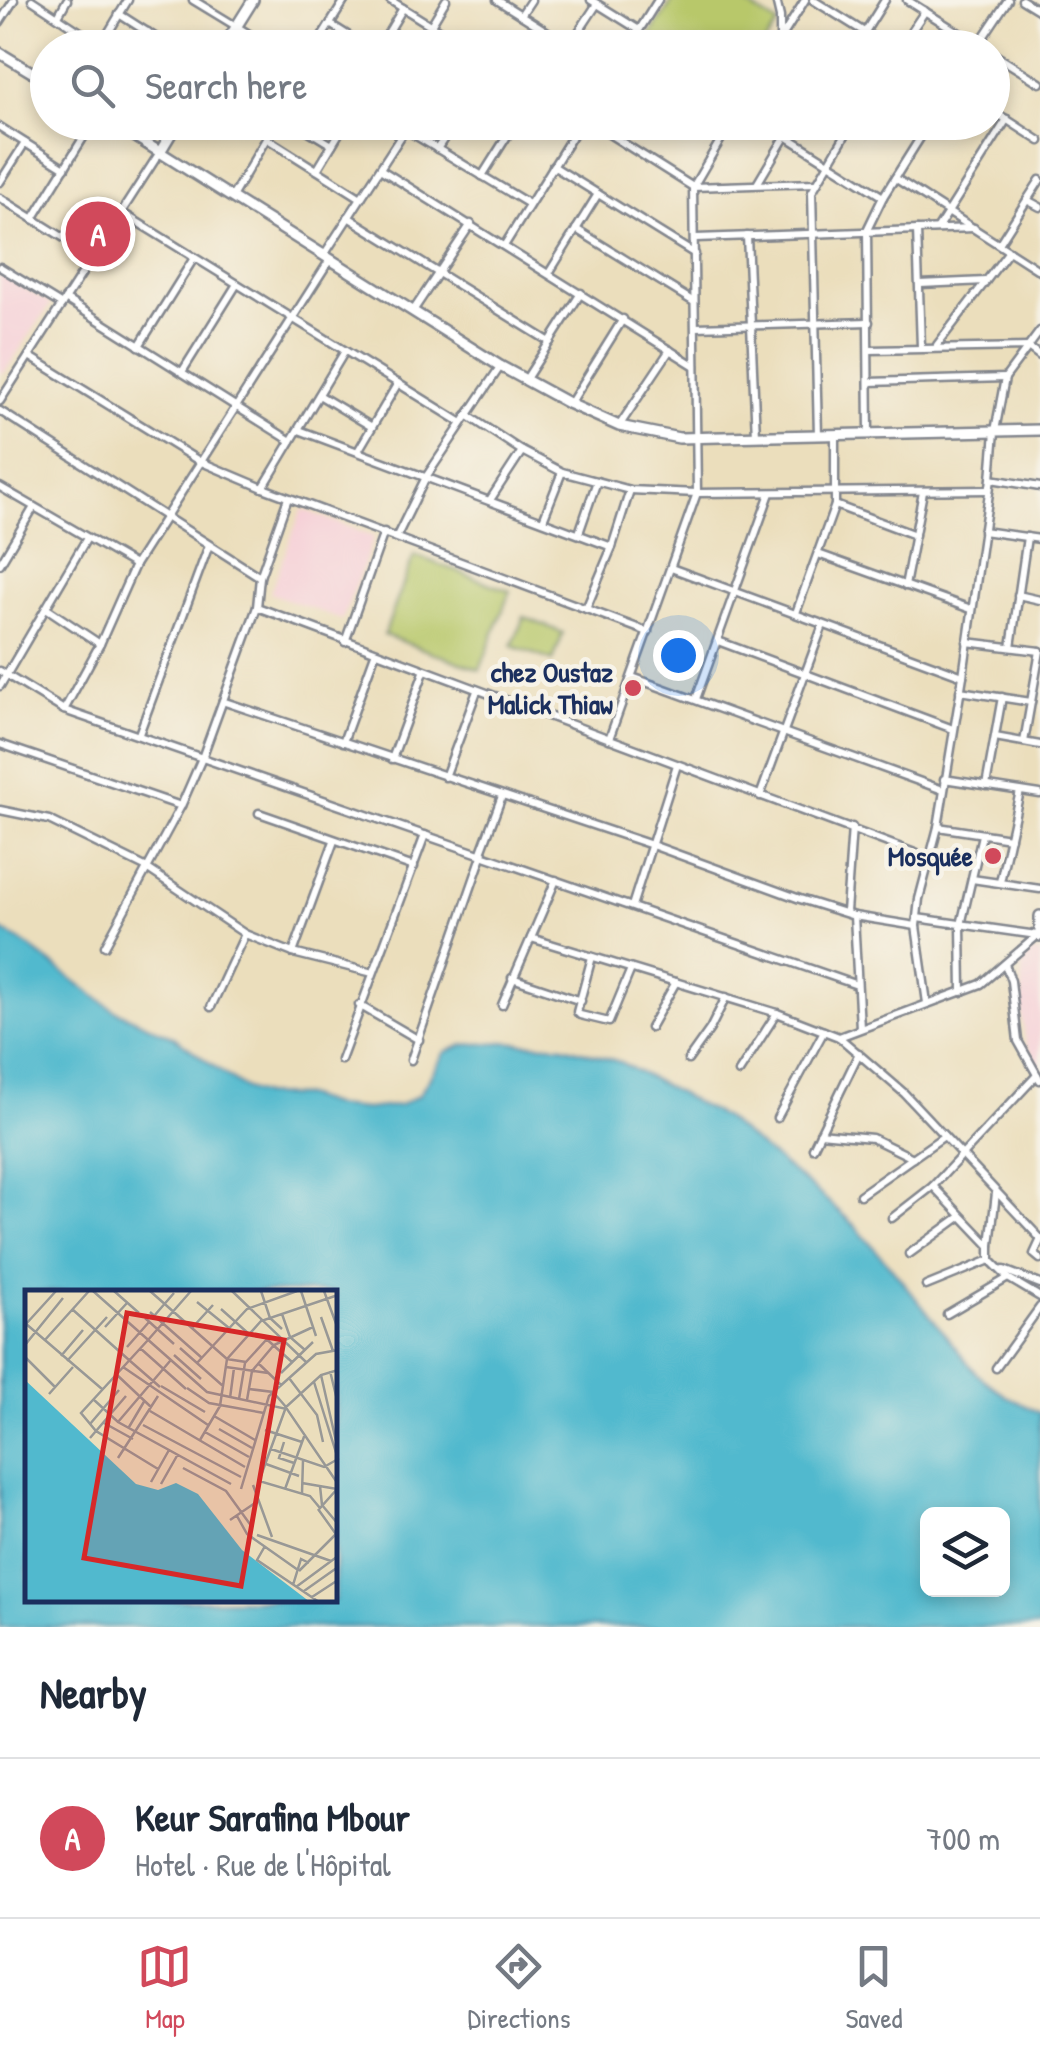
<!DOCTYPE html>
<meta charset="utf-8">
<style>
body{margin:0;font-family:"Patrick Hand",sans-serif;background:#f6f6f7;color:#1f2937}
.controls{position:absolute;right:30px;bottom:30px;display:grid;overflow:hidden;border-radius:15px;box-shadow:0 5px 15px #0003}
.controls button{width:90px;height:90px;display:grid;place-items:center;padding:0;border:0;border-bottom:2px solid #e0e1e3;background:#fff;color:#1f2937;font:50px sans-serif}
.you{position:absolute;left:678px;top:655px;width:35px;height:35px;margin:-25px;border:8px solid #fff;border-radius:50%;background:#1a73e8;box-shadow:0 0 0 15px #1a73e833}
.badge{display:grid;place-items:center;width:65px;height:65px;border-radius:50%;background:#d1495b;color:#fff;font-size:32px;font-weight:700}
.pin{position:absolute;translate:-50% -50%;border:5px solid #fff;box-shadow:0 2px 10px #0006}
.list{margin:0;padding:0;list-style:none}
h2{display:flex;justify-content:space-between;align-items:center;height:130px;margin:0;padding:0 40px;font-size:42px}
h2 small{font-size:32px;font-weight:400;color:#747a83}
.list li{display:grid;grid-template-columns:65px 1fr auto;gap:30px;align-items:center;box-sizing:border-box;height:160px;padding:0 40px;border-top:2px solid #e0e1e3}
.list b{display:block;font-size:38px;white-space:nowrap}
.list p{margin:0;font-size:32px;white-space:nowrap;color:#747a83}
.list em{font-size:32px;font-style:normal;color:#747a83}
.icon{flex:none;width:55px;height:55px;fill:none;stroke:currentColor;stroke-width:2;stroke-linecap:round;stroke-linejoin:round}
.map{position:relative;flex:none;width:1040px;height:1627px;overflow:hidden}
.search{position:absolute;background:#fff;box-shadow:0 5px 15px #0003;left:30px;right:30px;top:30px;height:110px;display:flex;align-items:center;gap:25px;box-sizing:border-box;padding:0 35px;border-radius:55px;color:#747a83;font-size:38px}
.sheet{height:290px;background:#fff}
nav{display:flex;justify-content:space-around;align-items:center;box-sizing:border-box;height:140px;border-top:2px solid #e0e1e3;background:#fff;font-size:28px;color:#747a83}
nav a{display:grid;justify-items:center;gap:5px}
nav .on{color:#d1495b}
.map>svg:first-child{display:block}
.built{fill:#f6cfd7}
.park{fill:#b8c86a;stroke:#6a7c64;stroke-width:2.5}
.water{fill:#51b9ce;stroke:#367496;stroke-width:2.5;fill-rule:evenodd}
.lines{fill:none;stroke-linecap:round;stroke-linejoin:round}
.minor-casing{stroke:#83868d;stroke-width:11}
.secondary-casing{stroke:#83868d;stroke-width:14}
.minor{stroke:#fff;stroke-width:6}
.secondary{stroke:#fff;stroke-width:9}
.poi-dot{fill:#d1495b;stroke:#f7f3e8;stroke-width:4}
.labels{text-anchor:middle;dominant-baseline:central;stroke-width:9;stroke-linejoin:round;paint-order:stroke}
.poi-label{font-size:28px;font-weight:bold;fill:#1b2f5e;stroke:#f7f3e8;text-anchor:end}
.inset-road{fill:none;stroke:#989896;stroke-width:2.5}
.view{fill:#d62828;fill-opacity:0.15;stroke:#d62828;stroke-width:5}
.inset-edge{fill:none;stroke:#1b2f5e;stroke-width:5}
</style>
<div class="map">
<svg width="1040" height="1627" viewBox="0 0 1040 1627">
<rect width="100%" height="100%" fill="#f7f3e8"/>
<filter id="ink" filterUnits="userSpaceOnUse"><feTurbulence type="fractalNoise" baseFrequency=".01" numOctaves="2"/><feDisplacementMap in="SourceGraphic" scale="20" xChannelSelector="R" yChannelSelector="G"/><feConvolveMatrix kernelMatrix="1 2 1 2 8 2 1 2 1" color-interpolation-filters="sRGB"/></filter>
<filter id="wash" filterUnits="userSpaceOnUse"><feTurbulence type="fractalNoise" baseFrequency=".0048" numOctaves="4" result="noise"/><feDisplacementMap in="SourceGraphic" scale="40" xChannelSelector="R" yChannelSelector="G"/><feGaussianBlur stdDeviation="2.25" result="paint"/><feColorMatrix in="noise" values="0 0 0 0 0 0 0 0 0 0 0 0 0 0 0 0 0 1.4 0 .05"/><feComposite in="paint" operator="in"/></filter>
<g filter="url(#wash)">
<rect width="100%" height="100%" fill="#ebdebc"/>
<g class="built">
<polygon points="0,274 51,304 4,373 0,373"/>
<polygon points="302,509 374,537 342,620 270,593"/>
<polygon points="1022,952 1040,953 1040,1070 1026,1043 1022,1018"/>
</g>
<g class="park">
<polygon points="673,0 747,0 746,4 778,24 762,47 666,47 649,36"/>
<polygon points="414,555 510,591 480,670 384,635"/>
<polygon points="524,617 563,633 553,661 512,646"/>
</g>
<path class="water" d="M0,930L20,940L114,1010L174,1037L245,1089L263,1095L304,1096L335,1106L366,1109L400,1105L419,1095L445,1052L463,1045L504,1042L564,1046L620,1062L724,1118L822,1196L854,1225L890,1266L977,1374L1006,1396L1040,1413V1627H0ZM28,1292H335V1600H28ZM928,1514H1002V1590H928Z"/>
</g>
<g filter="url(#ink)">
<g class="lines">
<g class="minor-casing">
<g id="minor">
<polyline points="32,0 105,48"/>
<polyline points="193,0 272,48"/>
<polyline points="390,0 467,48"/>
<polyline points="497,0 570,46"/>
<polyline points="591,0 639,30"/>
<polyline points="776,0 780,17 780,38"/>
<polyline points="813,0 890,48"/>
<polyline points="907,0 983,48"/>
<polyline points="1022,0 1040,11"/>
<polyline points="119,14 172,48"/>
<polyline points="521,15 531,0"/>
<polyline points="58,16 67,0"/>
<polyline points="0,22 14,0"/>
<polyline points="330,24 368,48"/>
<polyline points="431,25 446,0"/>
<polyline points="865,32 885,0"/>
<polyline points="101,45 128,0"/>
<polyline points="978,45 1008,0"/>
<polyline points="138,48 148,32"/>
<polyline points="315,48 345,0"/>
<polyline points="379,48 403,8"/>
<polyline points="568,48 597,4"/>
<polyline points="628,48 658,0"/>
<polyline points="775,48 805,0"/>
<polyline points="900,48 925,11"/>
<polyline points="992,53 1040,83"/>
<polyline points="992,110 1040,141"/>
<polyline points="294,122 332,145"/>
<polyline points="393,122 529,204"/>
<polyline points="484,122 507,136"/>
<polyline points="590,122 693,187 816,183"/>
<polyline points="897,122 920,137"/>
<polyline points="0,127 65,168"/>
<polyline points="786,136 883,197"/>
<polyline points="266,138 361,198"/>
<polyline points="437,149 455,122"/>
<polyline points="553,166 695,254"/>
<polyline points="380,169 695,366"/>
<polyline points="317,170 346,122"/>
<polyline points="482,176 516,122"/>
<polyline points="895,178 1040,271"/>
<polyline points="0,182 25,143"/>
<polyline points="757,184 794,122"/>
<polyline points="232,197 276,122"/>
<polyline points="0,198 93,256"/>
<polyline points="1027,200 1040,180"/>
<polyline points="121,212 462,423"/>
<polyline points="348,217 550,342"/>
<polyline points="33,219 93,122"/>
<polyline points="938,228 1007,119"/>
<polyline points="576,229 694,302"/>
<polyline points="917,230 921,347"/>
<polyline points="747,236 756,436"/>
<polyline points="696,238 974,228"/>
<polyline points="999,244 1027,200 1040,207"/>
<polyline points="504,246 581,122"/>
<polyline points="324,255 405,130"/>
<polyline points="0,267 62,305"/>
<polyline points="549,273 598,194"/>
<polyline points="920,284 986,281"/>
<polyline points="65,299 291,441"/>
<polyline points="413,311 471,224"/>
<polyline points="696,327 869,322"/>
<polyline points="937,345 1009,251"/>
<polyline points="139,346 194,258"/>
<polyline points="870,350 1028,347 1040,356"/>
<polyline points="29,356 199,461 263,488 648,632"/>
<polyline points="182,372 237,284"/>
<polyline points="526,379 581,293"/>
<polyline points="869,382 1005,378"/>
<polyline points="319,395 372,427"/>
<polyline points="0,401 160,152"/>
<polyline points="570,404 623,319"/>
<polyline points="0,411 260,577"/>
<polyline points="467,415 522,451 562,472 630,490 697,493 989,490"/>
<polyline points="619,426 670,350"/>
<polyline points="299,430 612,547"/>
<polyline points="869,433 867,230 883,197 930,122"/>
<polyline points="818,435 812,192 853,122"/>
<polyline points="358,451 398,383"/>
<polyline points="991,479 1040,487"/>
<polyline points="0,487 135,565"/>
<polyline points="263,488 345,351"/>
<polyline points="490,500 522,451"/>
<polyline points="835,505 915,535"/>
<polyline points="543,520 562,472"/>
<polyline points="983,531 1040,539"/>
<polyline points="579,533 597,481"/>
<polyline points="397,536 426,477 500,367"/>
<polyline points="818,554 971,609"/>
<polyline points="0,564 34,507"/>
<polyline points="671,568 963,676"/>
<polyline points="905,586 923,492"/>
<polyline points="1018,595 1040,600"/>
<polyline points="257,607 928,858"/>
<polyline points="46,608 100,644"/>
<polyline points="586,609 612,547 630,490"/>
<polyline points="796,613 835,505 835,434"/>
<polyline points="718,641 953,729"/>
<polyline points="345,642 384,532"/>
<polyline points="967,642 1040,651"/>
<polyline points="1011,647 1027,537"/>
<polyline points="0,671 64,710 857,985"/>
<polyline points="632,677 943,790"/>
<polyline points="0,686 87,538"/>
<polyline points="960,691 1031,702"/>
<polyline points="696,699 770,493"/>
<polyline points="225,702 652,845 800,899 854,916 916,926"/>
<polyline points="64,710 100,644 135,565 329,261"/>
<polyline points="139,734 209,545"/>
<polyline points="995,737 1040,745"/>
<polyline points="609,739 697,493 693,187 731,122"/>
<polyline points="343,742 375,654"/>
<polyline points="1024,742 1040,651"/>
<polyline points="0,744 181,806"/>
<polyline points="392,759 424,672"/>
<polyline points="445,777 477,691"/>
<polyline points="944,779 1040,794"/>
<polyline points="986,786 1002,697"/>
<polyline points="760,796 823,625"/>
<polyline points="0,810 49,820 145,867 245,934 293,953 373,973"/>
<polyline points="259,813 414,867"/>
<polyline points="938,827 1010,838"/>
<polyline points="481,852 502,796"/>
<polyline points="972,879 1040,889"/>
<polyline points="1000,882 1020,791"/>
<polyline points="632,906 677,765"/>
<polyline points="846,912 852,827"/>
<polyline points="854,916 860,1028"/>
<polyline points="917,918 1037,935"/>
<polyline points="531,938 777,1013 839,1037 904,1093 1040,1238"/>
<polyline points="105,946 181,806 202,758 257,607 260,577 288,498"/>
<polyline points="293,953 334,841"/>
<polyline points="592,957 577,1012 580,1015 609,1022 631,969"/>
<polyline points="1005,964 1011,981 1018,1041 1040,1080"/>
<polyline points="512,978 581,1001"/>
<polyline points="962,992 961,925 982,835"/>
<polyline points="927,1003 916,926 919,899 938,827 963,676 991,479 995,431 1005,378 1040,331"/>
<polyline points="359,1005 419,1040"/>
<polyline points="502,1005 556,880"/>
<polyline points="211,1007 245,934"/>
<polyline points="650,1028 676,982"/>
<polyline points="839,1037 981,984 1038,935"/>
<polyline points="341,1060 425,835"/>
<polyline points="411,1060 483,853"/>
<polyline points="688,1060 710,1029 726,997"/>
<polyline points="739,1072 777,1013"/>
<polyline points="777,1118 824,1031"/>
<polyline points="820,1133 872,1138 913,1158"/>
<polyline points="813,1148 859,1053"/>
<polyline points="933,1186 990,1246 990,1260 1008,1278 1040,1297"/>
<polyline points="860,1195 944,1136"/>
<polyline points="892,1218 933,1186 1037,1075"/>
<polyline points="1040,1241 1034,1254 1040,1259"/>
<polyline points="990,1245 996,1193"/>
<polyline points="909,1254 960,1217"/>
<polyline points="1004,1270 1040,1284"/>
<polyline points="926,1286 990,1260"/>
<polyline points="947,1314 1008,1278"/>
<polyline points="996,1368 1040,1307"/>
</g>
</g>
<g class="secondary-casing">
<g id="secondary">
<polyline points="223,48 253,0"/>
<polyline points="0,53 48,82"/>
<polyline points="112,122 500,366 570,404 619,426 679,438 1040,430"/>
<polyline points="160,152 178,122"/>
<polyline points="1040,916 1040,936"/>
</g>
</g>
<use href="#minor" class="minor"/>
<use href="#secondary" class="secondary"/>
</g>
</g>
<g class="poi-dot">
<circle cx="633" cy="688" r="10"/>
<circle cx="993" cy="856" r="10"/>
</g>
<g class="labels">
<g class="poi-label">
<text x="613" y="672">chez Oustaz<tspan x="613" dy="32">Malick Thiaw</tspan></text>
<text x="973" y="856">Mosquée</text>
</g>
</g>
<g transform="translate(25 1290)">
<rect width="312" height="312" fill="#ebdebc"/>
<path d="M0,90L111,194L133,200L151,193L173,204L217,260L285,312H0Z" fill="#51b9ce"/>
<path class="inset-road" d="M68,1L182,102L262,119L313,194M89,1L114,23M125,1L202,69L221,72M207,1L281,72M236,1L245,28L257,39M276,1L291,46M299,1L313,39M172,12L204,38M47,19L104,70M196,19L224,44M125,22L177,68M257,24L265,47L280,60M129,26L149,3M296,27L308,61M120,28L149,54M0,33L77,99M1,34L31,1M80,37L102,13M167,38L188,15M237,45L267,72M123,50L56,123L71,141L133,179M123,50L166,1M19,51L64,1M0,55L38,8M102,57L124,32M115,58L161,99M155,58L198,96M149,65L176,89M36,66L58,40M0,67L30,97M104,70L135,97M42,71L82,27M172,73L222,19L272,1M233,73L256,95M98,77L183,135M201,77L243,83M313,80L296,85L261,117L234,191L285,206L295,218L313,198M305,81L313,114M256,83L288,52M91,84L126,117M296,85L311,151M264,88L292,125L298,152M136,96L180,122M162,98L184,113L239,123M224,99L248,102L261,117M24,104L48,77M205,108L209,78M68,109L93,132L206,194M214,109L220,73L242,49M222,110L227,81L249,55L288,37M125,121L220,177M189,126L230,150M93,132L145,71M79,133L108,149M65,134L94,100M118,135L216,187M104,137L120,110M194,139L227,158M240,140L277,152M180,142L224,167M65,148L101,106M175,150L195,116L202,69L236,31L313,5M259,152L254,168L269,173M246,159L299,177L313,169L289,92M93,168L133,106M241,174L274,186M158,178L201,201L227,237M126,192L144,160M277,193L312,199M136,194L153,164M228,195L247,247M295,196L297,215L313,234M216,199L244,106L291,64L313,60M260,199L280,144M277,203L278,170M293,219L313,247M212,226L222,244L273,280M205,230L230,213M232,245L306,271M240,256L232,270L294,312M274,281L313,242M268,295L276,269L284,273M271,297L313,266M279,301L313,277M287,307L313,290"/>
<path class="view" d="M102,23L259,50L216,296L59,268Z"/>
<rect width="312" height="312" class="inset-edge"/>
</g>
</svg>
<div class="controls">
<button><svg class="icon" aria-label="layers" viewBox="0 0 24 24"><path d="M12 4l9 5-9 5-9-5zM3 14l9 5 9-5"/></svg></button>
</div>
<div class="you"></div>
<div class="pin badge" style="left:98px;top:234px">A</div>
<div class="search"><svg class="icon" aria-label="search" viewBox="0 0 24 24"><circle cx="10" cy="10" r="6"/><path d="M15 15l6 6"/></svg>Search here</div>
</div>
<section class="sheet">
<h2>Nearby<small></small></h2>
<ul class="list">
<li><span class="badge">A</span><div><b>Keur Sarafina Mbour</b><p>Hotel · Rue de l'Hôpital</p></div><em>700 m</em></li>
</ul>
</section>
<nav>
<a class="on"><svg class="icon" aria-label="map" viewBox="0 0 24 24"><path d="M3 6l6-2 6 2 6-2v14l-6 2-6-2-6 2zM9 4v14M15 6v14"/></svg>Map</a>
<a><svg class="icon" aria-label="directions" viewBox="0 0 24 24"><path d="M12 3l9 9-9 9-9-9zM9 14v-3h6M13 9l2 2-2 2"/></svg>Directions</a>
<a><svg class="icon" aria-label="saved" viewBox="0 0 24 24"><path d="M7 4h10v16l-5-4-5 4z"/></svg>Saved</a>
</nav>
